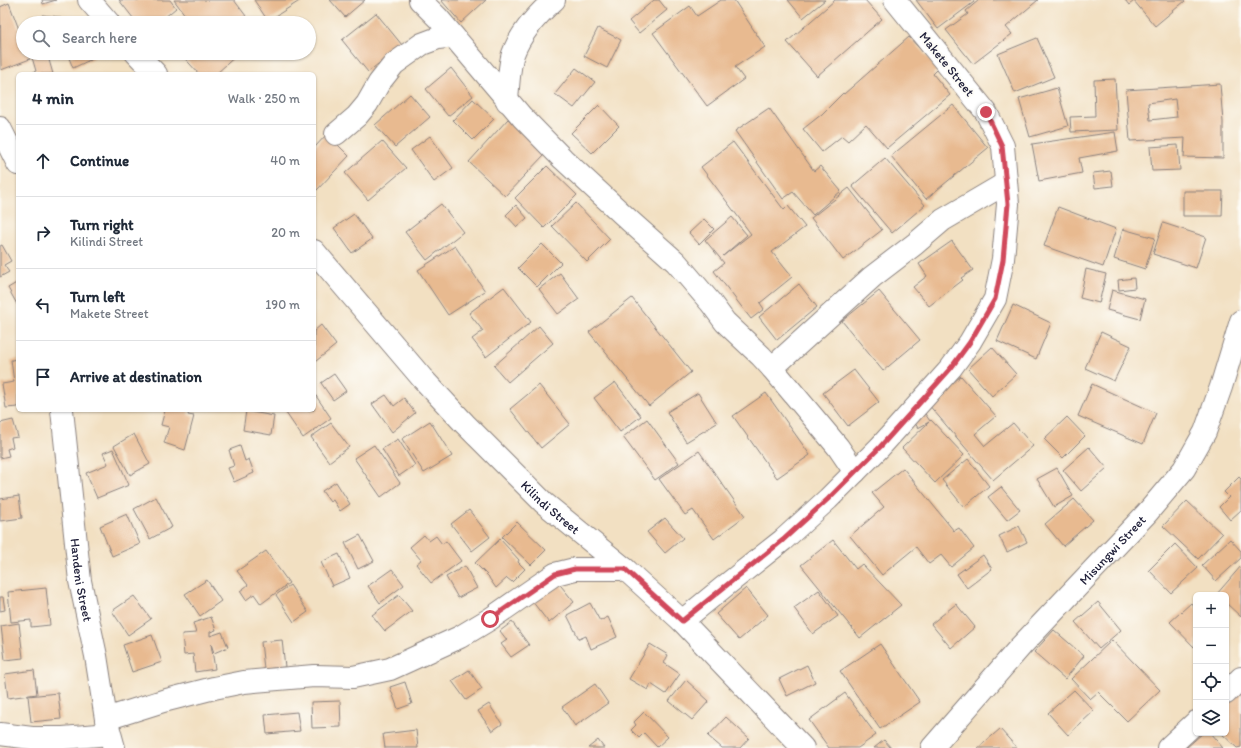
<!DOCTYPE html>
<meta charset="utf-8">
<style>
body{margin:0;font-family:Itim,sans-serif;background:#f6f6f7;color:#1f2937}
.controls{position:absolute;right:12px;bottom:12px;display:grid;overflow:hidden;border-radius:6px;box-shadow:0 1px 3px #0004}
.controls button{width:36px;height:36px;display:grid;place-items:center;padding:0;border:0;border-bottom:1px solid #e0e1e3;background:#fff;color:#1f2937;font:20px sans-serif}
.stop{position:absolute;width:12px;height:12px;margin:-9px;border:3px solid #d1495b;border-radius:50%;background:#fff}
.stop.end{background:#d1495b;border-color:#fff;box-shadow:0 1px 4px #0008}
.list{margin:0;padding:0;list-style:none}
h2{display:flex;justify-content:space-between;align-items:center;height:52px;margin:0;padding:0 16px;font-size:17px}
h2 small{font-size:13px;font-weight:400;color:#747a83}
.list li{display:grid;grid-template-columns:26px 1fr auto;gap:12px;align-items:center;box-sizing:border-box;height:72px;padding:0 16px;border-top:1px solid #e0e1e3}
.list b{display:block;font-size:15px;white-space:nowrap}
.list p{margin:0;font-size:13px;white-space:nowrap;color:#747a83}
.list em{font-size:13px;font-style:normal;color:#747a83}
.icon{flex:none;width:22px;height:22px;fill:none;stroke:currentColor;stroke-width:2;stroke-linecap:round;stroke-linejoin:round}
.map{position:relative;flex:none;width:1241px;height:748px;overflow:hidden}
.search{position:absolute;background:#fff;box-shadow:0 1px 3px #0004;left:16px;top:16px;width:300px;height:44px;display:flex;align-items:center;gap:10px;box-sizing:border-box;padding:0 14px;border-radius:22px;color:#747a83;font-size:15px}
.panel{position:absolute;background:#fff;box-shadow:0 1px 3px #0004;left:16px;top:72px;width:300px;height:340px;border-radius:6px}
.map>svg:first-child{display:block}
.building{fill:#e8ba90;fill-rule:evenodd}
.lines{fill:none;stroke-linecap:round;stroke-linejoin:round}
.street-casing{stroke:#8a817e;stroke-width:24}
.street{stroke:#fff;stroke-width:22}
.route{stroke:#d1495b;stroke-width:5}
.labels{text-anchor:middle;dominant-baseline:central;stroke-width:4;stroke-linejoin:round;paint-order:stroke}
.street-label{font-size:13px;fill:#22223b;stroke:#fdfcf7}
</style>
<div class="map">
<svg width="1241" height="748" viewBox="0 0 1241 748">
<rect width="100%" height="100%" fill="#fdfcf7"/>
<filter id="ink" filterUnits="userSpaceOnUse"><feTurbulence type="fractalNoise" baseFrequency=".025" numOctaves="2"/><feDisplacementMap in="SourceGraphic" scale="8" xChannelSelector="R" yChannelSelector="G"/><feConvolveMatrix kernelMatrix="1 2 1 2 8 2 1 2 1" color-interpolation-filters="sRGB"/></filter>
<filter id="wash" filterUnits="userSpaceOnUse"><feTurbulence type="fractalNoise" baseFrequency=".012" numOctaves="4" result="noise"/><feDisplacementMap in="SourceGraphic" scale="16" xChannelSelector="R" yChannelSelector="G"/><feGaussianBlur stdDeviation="0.9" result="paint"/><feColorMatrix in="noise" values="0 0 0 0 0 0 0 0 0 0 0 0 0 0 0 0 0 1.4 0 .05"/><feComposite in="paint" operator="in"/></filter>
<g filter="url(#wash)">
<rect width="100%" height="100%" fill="#f2e0c2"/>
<g id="blocks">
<g class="building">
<polygon points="42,0 56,0 43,4"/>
<polygon points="119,0 170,0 176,8 158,23 137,23"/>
<polygon points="174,0 234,0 246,16 237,23 191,23"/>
<polygon points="254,0 301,0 268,21"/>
<polygon points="330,0 365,0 345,17"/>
<polygon points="441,0 486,0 461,23"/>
<polygon points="654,0 659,0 667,10 639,33 629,21"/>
<polygon points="721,0 734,0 765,47 735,67 744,79 707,106 653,33 690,6 697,16"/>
<polygon points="788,0 825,0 803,18"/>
<polygon points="835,0 865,0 882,19 817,76 787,42"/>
<polygon points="916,0 973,0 974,2 938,29"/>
<polygon points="979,0 1038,0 1006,27 1012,34 973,64 946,30 968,14 966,11"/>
<polygon points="1125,0 1184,0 1185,1 1155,26 1134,1 1129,5"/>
<polygon points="9,3 23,40 23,53 28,53 30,59 1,70 0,7"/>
<polygon points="376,13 402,45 368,72 342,40"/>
<polygon points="42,15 60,17 62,23 44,23"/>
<polygon points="598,28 621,40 607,68 584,56"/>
<polygon points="909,37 938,69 933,74 950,95 887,148 866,124 848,141 842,136 822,152 803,129 822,114 843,93 844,94"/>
<polygon points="1037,38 1054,77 1015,93 998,54"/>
<polygon points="34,53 47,53 53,74 29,74 36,71 31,54"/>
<polygon points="78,53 91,53 94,58 73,68 69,58"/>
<polygon points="180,53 239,53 216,74 199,74"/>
<polygon points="451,68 473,96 448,116 426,89"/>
<polygon points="576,68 595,82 574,108 555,94"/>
<polygon points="1115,79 1118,130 1071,132 1070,117 1095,116 1094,80"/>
<path d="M1220,84L1223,122V158L1184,157L1185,138L1130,141L1126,90ZM1175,99L1177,117L1150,120L1148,103Z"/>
<polygon points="1057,88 1068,126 1030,137 1019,99"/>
<polygon points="410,94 430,117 395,147 375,125"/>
<polygon points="473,99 494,119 473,140 453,120"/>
<polygon points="599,105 619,126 592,153 571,133"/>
<polygon points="953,105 988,148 926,199 891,156"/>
<polygon points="769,108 814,171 820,166 841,191 813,215 793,192 783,199 735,131"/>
<polygon points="508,119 545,154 505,196 469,162"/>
<polygon points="1115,132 1118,151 1079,158 1082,173 1039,181 1032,144"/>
<polygon points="327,134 349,156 317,190 314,187 314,148"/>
<polygon points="430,136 453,168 434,182 411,150"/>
<polygon points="382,141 406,168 368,200 345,173"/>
<polygon points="733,142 784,210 788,206 805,227 772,252 792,277 760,303 764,309 751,319 714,271 724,263 705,240 732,217 747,235 723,256 751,234 701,167"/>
<polygon points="1178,145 1180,170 1152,171 1150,147"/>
<polygon points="885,158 925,205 892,233 852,186"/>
<polygon points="547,166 577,195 544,228 515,198"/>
<polygon points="1111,171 1113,186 1095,188 1093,173"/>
<polygon points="849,188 882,230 843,260 811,218"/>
<polygon points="1183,191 1223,191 1222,216 1183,216"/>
<polygon points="576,203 610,239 587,262 552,226"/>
<polygon points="441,204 463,232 427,260 405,232"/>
<polygon points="516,205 527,218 517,227 506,215"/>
<polygon points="1058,207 1116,229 1103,267 1044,246"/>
<polygon points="354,214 372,239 352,253 334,228"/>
<polygon points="704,219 714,229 699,244 689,233"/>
<polygon points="1163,223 1206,237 1196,268 1153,254"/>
<polygon points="1123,229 1155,238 1145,269 1114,259"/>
<polygon points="952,241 973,270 961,278 963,280 929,306 913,287 927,276 919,264"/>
<polygon points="542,244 561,263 537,287 518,268"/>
<polygon points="2,245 11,261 4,265 9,272 0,277 0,246"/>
<polygon points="455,246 485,291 448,315 418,270"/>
<polygon points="1086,269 1106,274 1099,303 1080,298"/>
<polygon points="560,273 579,299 558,314 539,289"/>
<polygon points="1134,278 1135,288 1119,290 1118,280"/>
<polygon points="18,282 18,306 8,288"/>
<polygon points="799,284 817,307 777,340 759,317"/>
<polygon points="504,287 531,322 486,357 472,339 483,331 469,313"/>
<polygon points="1112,290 1145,299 1140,319 1107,310"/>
<polygon points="879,291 920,340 883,371 842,321"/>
<polygon points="632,298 691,372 649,406 589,332"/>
<polygon points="1013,305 1051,323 1036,359 997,341"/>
<polygon points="321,325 336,345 316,361 314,358 314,331"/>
<polygon points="539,326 553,343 508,382 494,366"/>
<polygon points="1101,332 1131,346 1114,381 1085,368"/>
<polygon points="992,347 1016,374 992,396 968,369"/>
<polygon points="18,359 18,407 6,408 2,384 14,382 11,360"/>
<polygon points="854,370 879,402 848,426 823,393"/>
<polygon points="334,374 346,391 333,400 321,383"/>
<polygon points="961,376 996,416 975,434 985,446 1013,423 1033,446 993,480 928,404"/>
<polygon points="615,382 641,416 620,432 594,398"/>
<polygon points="1092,384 1156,413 1143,444 1078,416"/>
<polygon points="539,385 570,424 541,448 510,409"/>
<polygon points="314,393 331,418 303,438 284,410 314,410"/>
<polygon points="698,393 717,423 686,442 667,412"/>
<polygon points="766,393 810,455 777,478 733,416"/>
<polygon points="386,395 394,406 404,398 415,413 392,432 372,404"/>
<polygon points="165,410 186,410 189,411 188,415 194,416 185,450 164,443 169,427 161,425"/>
<polygon points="246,411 274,416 271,435 243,430"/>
<polygon points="923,411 930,421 931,420 964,455 935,483 902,448 929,422 918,428 912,418"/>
<polygon points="1067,417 1085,436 1063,458 1044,439"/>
<polygon points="647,419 679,463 655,480 623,437"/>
<polygon points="13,420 18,437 11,438 13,447 7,449 9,456 0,458 0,423"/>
<polygon points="430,421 452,456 424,473 402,439"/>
<polygon points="331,423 349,447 329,462 311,437"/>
<polygon points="134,434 150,464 130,475 114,446"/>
<polygon points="398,439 415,465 399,476 382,449"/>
<polygon points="374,445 400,483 381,497 354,458"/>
<polygon points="240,446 245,461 249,459 254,473 234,482 228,468 234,466 229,450"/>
<polygon points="1089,447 1107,468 1081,491 1063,470"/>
<polygon points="113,449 129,485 97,498 86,473 108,464 103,453"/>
<polygon points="699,451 745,516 714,539 693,510 685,515 659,479"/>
<polygon points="968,459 989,486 964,507 942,480"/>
<polygon points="903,468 954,531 959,528 974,548 951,567 941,555 929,564 916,547 882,575 850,536 884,507 872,493"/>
<polygon points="1057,468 1073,496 1054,507 1037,479"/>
<polygon points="1239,477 1241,479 1241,510 1230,520 1219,507 1229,497 1224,492"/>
<polygon points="336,482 350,504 340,511 333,500 330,502 322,491"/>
<polygon points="1001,487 1020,510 1007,520 988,497"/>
<polygon points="19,496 22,518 0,521 0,499"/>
<polygon points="156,497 172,527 150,539 134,509"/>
<polygon points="1074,499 1093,520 1063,546 1045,524"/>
<polygon points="1187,501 1222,534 1198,559 1163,526"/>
<polygon points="469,510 490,537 472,551 451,524"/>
<polygon points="127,514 140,544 112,556 100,526"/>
<polygon points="665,518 683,538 665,553 647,532"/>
<polygon points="517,522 546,550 531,565 502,537"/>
<polygon points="1019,526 1027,542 1007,552 999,536"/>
<polygon points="360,535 374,561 358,569 345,543"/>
<polygon points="424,535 429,541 436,536 442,544 446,541 461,561 431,583 416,564 421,560 410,547"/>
<polygon points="500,539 519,560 518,562 525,569 512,582 507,578 496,588 489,578 489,577 475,563"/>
<polygon points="1230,539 1241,551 1241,558 1216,581 1202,565"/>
<polygon points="833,540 856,569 862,564 901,605 860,638 801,565"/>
<polygon points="1175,544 1198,568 1171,593 1149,570"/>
<polygon points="266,551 289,583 261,604 254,594 246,600 240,591 248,585 237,571"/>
<polygon points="339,554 350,578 332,586 321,562"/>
<polygon points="983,555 992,569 967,588 957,574"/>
<polygon points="465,566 477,588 458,598 446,577"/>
<polygon points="1241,566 1241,617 1226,603 1226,595 1216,595"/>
<polygon points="392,569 404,585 380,603 368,586"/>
<polygon points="207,580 221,601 200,616 185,594"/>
<polygon points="557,581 574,602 549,623 532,601"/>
<polygon points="290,585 308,612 294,622 276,595"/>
<polygon points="46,588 50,625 31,627 31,620 11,622 8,592"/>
<polygon points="746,588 768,615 739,640 716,614"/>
<polygon points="819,590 838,616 813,634 794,608"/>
<polygon points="399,595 412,611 385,631 372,615"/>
<polygon points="134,596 151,619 128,635 112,611"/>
<polygon points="0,597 3,597 5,610 0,611"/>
<polygon points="1098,602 1121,630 1099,649 1075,622"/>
<polygon points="590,603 600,621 608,617 617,637 591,649 586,636 579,639 567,615"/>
<polygon points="1191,603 1196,609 1196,645 1194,647 1170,622"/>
<polygon points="956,604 975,627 951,648 931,624"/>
<polygon points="211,617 216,630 210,632 210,636 222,632 228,647 214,653 211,644 215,669 195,672 193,654 184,655 182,634 196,633 193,623"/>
<polygon points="512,622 529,645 511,657 501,644 507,640 500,631"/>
<polygon points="19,623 23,658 5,660 1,626"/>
<polygon points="1054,630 1084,656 1065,679 1034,652"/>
<polygon points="152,635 162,662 132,672 123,645"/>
<polygon points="282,640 285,667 264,669 261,642"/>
<polygon points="1112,640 1160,690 1127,721 1098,692 1090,699 1071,679"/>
<polygon points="650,644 668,655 664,663 680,674 666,694 651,684 648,690 629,679"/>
<polygon points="880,644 920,702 880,729 840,671"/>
<polygon points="807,665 815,682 787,696 779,679"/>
<polygon points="34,670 37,694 8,698 5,674"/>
<polygon points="469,670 482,689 466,700 452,681"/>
<polygon points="686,680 709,701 692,720 669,701"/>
<polygon points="405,682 412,704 398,709 390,687"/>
<polygon points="595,684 608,703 575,726 562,707"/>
<polygon points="1074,690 1094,711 1068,735 1048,713"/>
<polygon points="1241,691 1241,747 1237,748 1221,733 1226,733 1226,707"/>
<polygon points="58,693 61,719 31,722 28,696"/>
<polygon points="845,693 876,735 858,748 829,748 809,720"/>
<polygon points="340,701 341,727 312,728 311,702"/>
<polygon points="489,704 502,724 492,731 478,711"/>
<polygon points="297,712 300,731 267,734 265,715"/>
<polygon points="644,712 668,737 657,747 644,733 639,738 631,730 636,725 634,722"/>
<polygon points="726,717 749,738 740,748 722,748 708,736"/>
<polygon points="1000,729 1017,748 978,748"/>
<polygon points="416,730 418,748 385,748 383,734"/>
<polygon points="1203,733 1210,733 1223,748 1186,748"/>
<polygon points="598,740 604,748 588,748"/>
<polygon points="884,740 891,748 874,748"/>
</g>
</g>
</g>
<g filter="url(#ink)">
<use href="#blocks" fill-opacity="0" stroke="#8a817e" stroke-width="1"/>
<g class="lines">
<g class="street-casing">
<g id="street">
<polyline points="89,0 109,23"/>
<polyline points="420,0 438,18 522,117 563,159 631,222 676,262 711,303 725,322 761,356 772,368 838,447 855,472"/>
<polyline points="136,53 156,74"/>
<path d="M507,101C508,88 509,66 513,54C521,32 537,15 554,0"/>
<polyline points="0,128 18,164"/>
<polyline points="336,134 357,116 367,104 379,83 394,64 422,44 438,38 453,36"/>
<path id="s1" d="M314,251L422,378L465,424L544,503L625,569L682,621L803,748"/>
<polyline points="772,368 872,277 915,244 943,220 1006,183"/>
<path id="s2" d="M62,410L80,581L96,656L106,719L114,748"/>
<polyline points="682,621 725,586 783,540 828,499 880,447 951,368 970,342 995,299 1003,259 1008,204 1003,146 986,112 895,0"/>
<polyline points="1226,693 1241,678"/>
<polyline points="106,719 163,701 214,688 244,682 314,676 353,677 390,669 460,637 490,619 555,574 575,569 625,569"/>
<polyline points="0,734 32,738 63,738 110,734"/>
<path id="s3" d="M932,748L1021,646L1147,513L1184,469L1205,432L1221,387L1241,321"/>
<polyline points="1168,748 1196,722"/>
</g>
</g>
<use href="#street" class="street"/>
</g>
</g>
<g class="lines" filter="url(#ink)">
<polyline class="route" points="490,619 555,574 575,569 625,569 682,621 783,540 828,499 880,447 951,368 970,342 995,299 1003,260 1008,204 1002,146 986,112"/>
</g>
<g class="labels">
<g class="street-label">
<text transform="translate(947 64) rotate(51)">Makete Street</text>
<text stroke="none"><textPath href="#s1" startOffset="349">Kilindi Street</textPath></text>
<text stroke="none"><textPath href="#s3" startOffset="268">Misungwi Street</textPath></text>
<text stroke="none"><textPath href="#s2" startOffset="171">Handeni Street</textPath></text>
</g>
</g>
</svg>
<div class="controls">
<button>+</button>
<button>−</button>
<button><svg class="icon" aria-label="locate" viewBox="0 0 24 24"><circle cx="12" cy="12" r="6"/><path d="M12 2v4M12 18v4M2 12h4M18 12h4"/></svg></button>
<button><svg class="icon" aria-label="layers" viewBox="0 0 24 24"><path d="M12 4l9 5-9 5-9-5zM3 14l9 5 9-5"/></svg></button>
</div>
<div class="stop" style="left:490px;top:619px"></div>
<div class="stop end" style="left:986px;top:112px"></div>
<div class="search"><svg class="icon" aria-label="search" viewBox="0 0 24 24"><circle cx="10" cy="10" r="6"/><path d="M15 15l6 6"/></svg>Search here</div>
<section class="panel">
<h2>4 min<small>Walk · 250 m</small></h2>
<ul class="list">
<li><svg class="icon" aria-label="ahead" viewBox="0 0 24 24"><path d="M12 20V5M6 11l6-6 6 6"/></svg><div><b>Continue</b></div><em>40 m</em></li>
<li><svg class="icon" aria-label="right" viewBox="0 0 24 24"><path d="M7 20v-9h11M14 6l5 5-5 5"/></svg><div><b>Turn right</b><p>Kilindi Street</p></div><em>20 m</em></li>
<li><svg class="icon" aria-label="left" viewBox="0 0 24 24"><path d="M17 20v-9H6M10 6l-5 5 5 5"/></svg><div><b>Turn left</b><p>Makete Street</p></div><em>190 m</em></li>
<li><svg class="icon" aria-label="arrive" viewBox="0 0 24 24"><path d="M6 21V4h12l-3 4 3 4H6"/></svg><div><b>Arrive at destination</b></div></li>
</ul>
</section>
</div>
